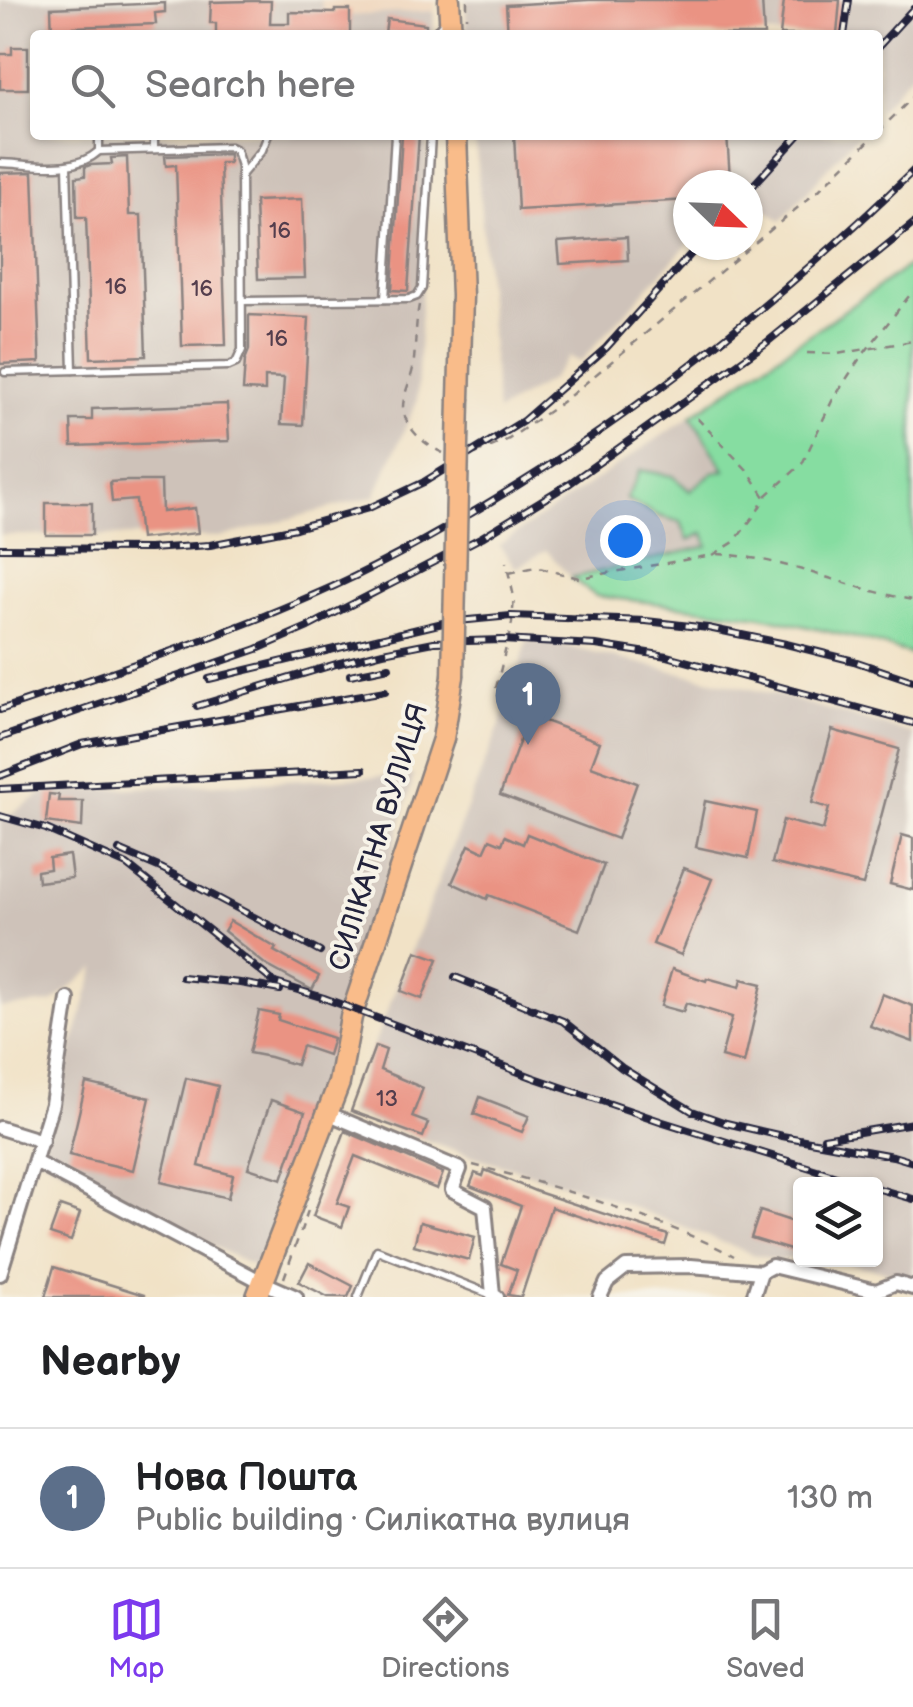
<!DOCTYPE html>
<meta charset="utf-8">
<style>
body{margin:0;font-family:"Balsamiq Sans",sans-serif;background:#f2f2f2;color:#202124}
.controls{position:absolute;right:30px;bottom:30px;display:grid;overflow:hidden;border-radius:10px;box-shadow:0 2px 8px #0004}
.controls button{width:90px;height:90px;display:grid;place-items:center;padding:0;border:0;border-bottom:2px solid #e0e0e0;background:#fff;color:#202124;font:50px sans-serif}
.compass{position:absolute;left:673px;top:170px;width:90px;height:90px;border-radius:50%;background:#fff;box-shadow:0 2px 8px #0004;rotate:113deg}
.you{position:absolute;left:625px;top:540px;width:35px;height:35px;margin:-25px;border:8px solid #fff;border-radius:50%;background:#1a73e8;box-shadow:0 0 0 15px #1a73e833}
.badge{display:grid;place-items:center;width:65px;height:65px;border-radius:50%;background:#7c3aed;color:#fff;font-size:32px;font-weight:700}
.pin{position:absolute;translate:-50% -82px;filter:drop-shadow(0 2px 5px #0008)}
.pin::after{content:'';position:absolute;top:52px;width:35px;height:30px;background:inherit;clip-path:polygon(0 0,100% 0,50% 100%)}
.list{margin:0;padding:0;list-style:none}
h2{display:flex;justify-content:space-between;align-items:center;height:130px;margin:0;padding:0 40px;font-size:42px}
h2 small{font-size:32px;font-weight:400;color:#757577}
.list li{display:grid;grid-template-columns:65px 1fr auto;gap:30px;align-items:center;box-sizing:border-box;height:140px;padding:0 40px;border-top:2px solid #e0e0e0}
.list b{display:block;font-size:38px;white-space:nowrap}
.list p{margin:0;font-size:32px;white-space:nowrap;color:#757577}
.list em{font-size:32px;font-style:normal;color:#757577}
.icon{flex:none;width:55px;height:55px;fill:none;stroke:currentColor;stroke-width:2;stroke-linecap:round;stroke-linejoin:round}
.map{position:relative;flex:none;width:913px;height:1297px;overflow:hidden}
.search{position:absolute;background:#fff;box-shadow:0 2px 8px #0004;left:30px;right:30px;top:30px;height:110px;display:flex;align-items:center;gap:25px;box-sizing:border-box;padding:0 35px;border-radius:10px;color:#757577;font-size:38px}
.sheet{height:270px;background:#fff}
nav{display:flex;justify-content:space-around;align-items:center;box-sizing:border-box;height:140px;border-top:2px solid #e0e0e0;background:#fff;font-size:28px;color:#757577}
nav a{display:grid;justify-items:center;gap:5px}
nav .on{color:#7c3aed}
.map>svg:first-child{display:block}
.built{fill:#f0d6bc}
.industrial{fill:#cec2b9}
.green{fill:#86dda1;stroke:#54806e;stroke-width:2.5}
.building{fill:#ea9383}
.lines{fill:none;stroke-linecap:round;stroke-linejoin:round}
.service-casing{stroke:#8a8280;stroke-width:11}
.minor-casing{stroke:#8a8280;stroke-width:18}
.primary-casing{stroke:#8a8280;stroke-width:25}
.path{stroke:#8a8280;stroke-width:2.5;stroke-dasharray:8 8;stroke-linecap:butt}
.service{stroke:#fff;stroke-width:6}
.minor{stroke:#fff;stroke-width:12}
.primary{stroke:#f9bc8a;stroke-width:20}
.rail-casing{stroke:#22223b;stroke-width:8}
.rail{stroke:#f7f3e8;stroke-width:4;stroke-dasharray:11;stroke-linecap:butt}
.primary-bridge-casing{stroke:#8a8280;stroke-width:25;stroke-linecap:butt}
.primary-bridge{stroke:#f9bc8a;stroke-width:20}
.labels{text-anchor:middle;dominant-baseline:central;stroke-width:8;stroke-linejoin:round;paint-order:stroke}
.number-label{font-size:22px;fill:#543e4d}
.street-label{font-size:28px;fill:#22223b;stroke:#f7f3e8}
</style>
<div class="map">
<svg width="913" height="1297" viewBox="0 0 913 1297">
<rect width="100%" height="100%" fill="#f7f3e8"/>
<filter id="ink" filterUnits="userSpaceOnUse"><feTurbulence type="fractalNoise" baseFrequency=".01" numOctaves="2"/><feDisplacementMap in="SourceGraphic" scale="20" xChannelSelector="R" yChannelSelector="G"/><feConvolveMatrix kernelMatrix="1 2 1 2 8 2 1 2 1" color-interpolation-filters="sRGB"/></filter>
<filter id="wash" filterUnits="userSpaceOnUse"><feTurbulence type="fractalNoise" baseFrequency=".0048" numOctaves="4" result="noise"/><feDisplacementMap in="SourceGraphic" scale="40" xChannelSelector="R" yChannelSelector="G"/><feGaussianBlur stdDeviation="2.25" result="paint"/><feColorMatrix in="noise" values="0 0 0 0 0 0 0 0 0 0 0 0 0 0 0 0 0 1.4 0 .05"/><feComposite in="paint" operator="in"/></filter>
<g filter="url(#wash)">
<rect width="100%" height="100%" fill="#f1e2c6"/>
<polygon class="built" points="319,0 435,0 434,11 325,17"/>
<g class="industrial">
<polygon points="0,0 320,0 326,17 434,11 433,35 35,35 35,135 428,135 417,401 375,496 222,537 0,535"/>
<polygon points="465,0 913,0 913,71 878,111 878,35 467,35"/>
<polygon points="475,135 857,135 781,221 748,196 748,185 688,185 688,244 580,362 569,357 550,380 497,412"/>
<polygon points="691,416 727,469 709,546 630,567 626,562 571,578 546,550 516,568 499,545"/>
<polygon points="527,641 551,643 773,694 913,734 913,1277 829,1260 876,1260 876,1184 800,1184 800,1257 778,1261 752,1254 599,1194 466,1154 347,1113 514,689"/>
<polygon points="414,775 362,966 256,1268 40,1157 96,967 52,1003 0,1008 0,821 45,792"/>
</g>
<polygon class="green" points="913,263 913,655 873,642 761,616 596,596 571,578 708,546 704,533 688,540 681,522 659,516 626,499 640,470 673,476 690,491 713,472 725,470 691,416"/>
<g id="blocks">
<g class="building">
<polygon points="589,0 762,0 764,35 508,35 506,5"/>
<polygon points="784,0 840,0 837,35 780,35"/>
<polygon points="251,1 271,1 270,23 289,23 289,12 335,13 335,10 350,10 350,35 216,35 216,23 210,23 211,2"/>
<polygon points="165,3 165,12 155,13 156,24 74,27 75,35 52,35 51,8"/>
<polygon points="387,19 426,24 426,35 385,33"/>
<polygon points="12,47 28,47 28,89 0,89 0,54 12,54"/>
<polygon points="402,135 419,135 408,291 392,290"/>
<polygon points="514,135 727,135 730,178 700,180 701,185 688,185 688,200 518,210"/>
<polygon points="229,154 229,163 220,163 226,345 182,346 176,165 166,166 165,156"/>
<polygon points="127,157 129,215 141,215 146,356 91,358 86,217 77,217 76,177 85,176 85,167 90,165 112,164 111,158"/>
<polygon points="33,172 40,362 0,364 0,173"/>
<polygon points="302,199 305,278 258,279 255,201"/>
<polygon points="627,237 628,260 560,264 558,242"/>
<polygon points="249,315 309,318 303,425 281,424 284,378 265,377 265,391 243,390 245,360 249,350"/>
<polygon points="227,404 229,441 72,446 71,420 92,420 92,409"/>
<polygon points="125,481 161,481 162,512 195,508 198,533 140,539 136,500 112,502 110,482"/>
<rect x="46" y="503" width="46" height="32"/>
<polygon points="529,715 600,742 591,766 637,783 617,839 500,795"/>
<polygon points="832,730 899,749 863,885 772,863 783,820 823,830 829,808 812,803"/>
<polygon points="49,794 59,795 58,801 83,801 82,827 46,822"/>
<polygon points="705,801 757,812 748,858 696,847"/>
<polygon points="527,834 604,865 579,930 489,895 487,899 452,883 469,845 484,852 490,839 502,844 505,836 523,844"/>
<polygon points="902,835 913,838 913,890 890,884"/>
<polygon points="69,855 72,878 38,882 37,871 50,869 49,858"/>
<polygon points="684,868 712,879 681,955 653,944"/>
<polygon points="230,921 276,948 274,951 319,976 312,990 266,965 224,931"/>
<polygon points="416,951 438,959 422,999 401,991"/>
<polygon points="672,969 706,981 707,978 740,987 742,979 762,984 744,1063 721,1057 732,1017 686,1003 683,1012 661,1006"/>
<polygon points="882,994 913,1006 913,1042 870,1026"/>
<polygon points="259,1011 279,1015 278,1020 333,1038 328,1055 302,1046 296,1065 270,1057 249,1053"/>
<polygon points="375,1046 386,1050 380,1070 423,1088 412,1117 428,1123 423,1137 351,1111"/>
<polygon points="186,1078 218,1086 199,1166 233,1175 228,1198 161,1182"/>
<polygon points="86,1083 150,1098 133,1170 69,1155"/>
<polygon points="480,1097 529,1116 522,1132 474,1114"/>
<polygon points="271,1100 305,1112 282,1179 248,1168"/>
<polygon points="345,1131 443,1173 437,1189 355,1156 337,1203 349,1207 342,1227 313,1216"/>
<polygon points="485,1170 535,1191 668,1235 665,1245 551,1207 521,1297 508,1295 517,1270 501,1264 521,1206 470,1186 475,1173 483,1176"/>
<polygon points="60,1206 80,1213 71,1241 50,1234"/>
<polygon points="760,1211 800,1224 800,1253 751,1238"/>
<polygon points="420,1222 475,1237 469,1260 414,1245"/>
<polygon points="309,1263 353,1286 348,1297 328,1297 299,1282"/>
<polygon points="54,1267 144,1295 144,1297 45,1297"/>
</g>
</g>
</g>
<g filter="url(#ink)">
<use href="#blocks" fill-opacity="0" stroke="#8a8280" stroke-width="2.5"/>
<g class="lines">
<g class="service-casing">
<g id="service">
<polyline points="437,35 438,29 446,19"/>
<polyline points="99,135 99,151"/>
<polyline points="154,135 154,149"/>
<path d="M0,163C32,164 74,174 99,151L230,147L236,150L241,166L242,350L236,363L229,366L5,372"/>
<polyline points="67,165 73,370"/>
<polyline points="242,174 262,150 268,135"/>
<polyline points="385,299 395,135"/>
<polyline points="242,301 409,299 417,296 422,288 431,135"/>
<polyline points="358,1297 377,1250 492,1295"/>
</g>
</g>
<g class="minor-casing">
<g id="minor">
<polyline points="327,1113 460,1169 452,1190 485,1207 493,1295 497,1297"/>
<polyline points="0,1128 42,1141"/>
<polyline points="35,1162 262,1282 296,1297"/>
<polyline points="0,1274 52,1104 68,999"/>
<polyline points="600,1297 607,1282 626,1267 691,1266 761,1272 772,1266 876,1291 896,1283 913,1288"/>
<polyline points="753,1297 761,1272"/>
</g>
</g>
<g class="primary-casing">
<g id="primary">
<polyline points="449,0 451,35"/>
<polyline points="456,135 462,296 459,398"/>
<polyline points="257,1297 339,1083 351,1017 443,739 453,676"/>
</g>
</g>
<g class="path">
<polyline points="467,0 467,18"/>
<polyline points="878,132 913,97"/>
<path d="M419,305C415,326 416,347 413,368C411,380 403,395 403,407C404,428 425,445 443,453"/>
<polyline points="807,353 837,354 913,341"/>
<polyline points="475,454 509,439 565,400 819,190 875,135"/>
<polyline points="766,496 802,464 832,401 858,361 913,291"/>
<path d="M717,554C785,557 847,589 913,600"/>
<polyline points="509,573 535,567 579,578 713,555 734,542 757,512 765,497 749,472 692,413"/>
<polyline points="496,688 512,623 514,597 506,562"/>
<path d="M473,1165C534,1180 595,1199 654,1221C682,1232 708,1242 734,1256"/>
<polyline points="284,1278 310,1205"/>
</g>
<use href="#service" class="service"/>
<use href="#minor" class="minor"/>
<use href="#primary" class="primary"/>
<g class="rail-casing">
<g id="rail">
<polyline points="844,35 849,0"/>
<polyline points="878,47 913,9"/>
<polyline points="748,191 799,135"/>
<polyline points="0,548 149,549 210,545 296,528 369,508 424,482 523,421 606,348 699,245"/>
<polyline points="350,675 389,667"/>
<polyline points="209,679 447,622 511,616 646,621 708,628 786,644 854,661 913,681"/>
<polyline points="197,706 336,664 383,652 434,642 502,640 596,645 667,656 913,723"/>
<path d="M0,710C105,674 212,640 314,595C386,564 455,524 521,483C666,392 790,290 913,171"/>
<polyline points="0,738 257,649 308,627 482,537 570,483 766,343 913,224"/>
<polyline points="0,776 82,744 385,691"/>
<polyline points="0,789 363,770"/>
<polyline points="0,816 46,829 127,865 275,983 324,998 532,1077 660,1121 862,1184"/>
<polyline points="119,850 163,869 320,952"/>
<polyline points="182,977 240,983 280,990"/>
<polyline points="455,977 563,1021 622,1068 692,1111 726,1123 782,1136 893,1156 913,1162"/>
<polyline points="824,1138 913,1123"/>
<polyline points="876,1188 913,1199"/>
</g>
</g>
<use href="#rail" class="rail"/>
<g class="primary-bridge-casing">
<polyline id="primary-bridge" points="453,676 459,398"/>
</g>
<use href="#primary-bridge" class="primary-bridge"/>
</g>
</g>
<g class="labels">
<g class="number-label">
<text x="280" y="231">16</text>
<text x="116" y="287">16</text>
<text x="202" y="289">16</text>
<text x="277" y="339">16</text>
<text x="387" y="1099">13</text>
</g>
<g class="street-label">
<text transform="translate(379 837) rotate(-73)">СИЛІКАТНА ВУЛИЦЯ</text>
</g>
</g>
</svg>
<div class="controls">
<button><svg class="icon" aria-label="layers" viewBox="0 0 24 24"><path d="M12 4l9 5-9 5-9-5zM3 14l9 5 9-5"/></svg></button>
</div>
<svg class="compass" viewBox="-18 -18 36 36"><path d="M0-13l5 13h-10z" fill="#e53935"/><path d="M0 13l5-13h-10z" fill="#757577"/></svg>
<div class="you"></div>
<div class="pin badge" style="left:528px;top:745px;background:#5c6f8a">1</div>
<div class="search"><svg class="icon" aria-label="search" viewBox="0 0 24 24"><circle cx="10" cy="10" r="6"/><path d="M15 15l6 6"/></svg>Search here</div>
</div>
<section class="sheet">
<h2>Nearby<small></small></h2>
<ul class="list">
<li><span class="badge" style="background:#5c6f8a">1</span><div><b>Нова Пошта</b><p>Public building · Силікатна вулиця</p></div><em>130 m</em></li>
</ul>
</section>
<nav>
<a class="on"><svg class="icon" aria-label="map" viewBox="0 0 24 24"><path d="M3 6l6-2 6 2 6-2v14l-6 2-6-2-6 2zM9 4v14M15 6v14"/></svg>Map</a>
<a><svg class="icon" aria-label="directions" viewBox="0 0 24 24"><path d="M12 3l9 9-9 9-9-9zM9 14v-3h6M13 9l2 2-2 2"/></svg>Directions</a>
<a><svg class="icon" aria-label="saved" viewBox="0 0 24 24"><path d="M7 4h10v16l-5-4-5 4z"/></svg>Saved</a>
</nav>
